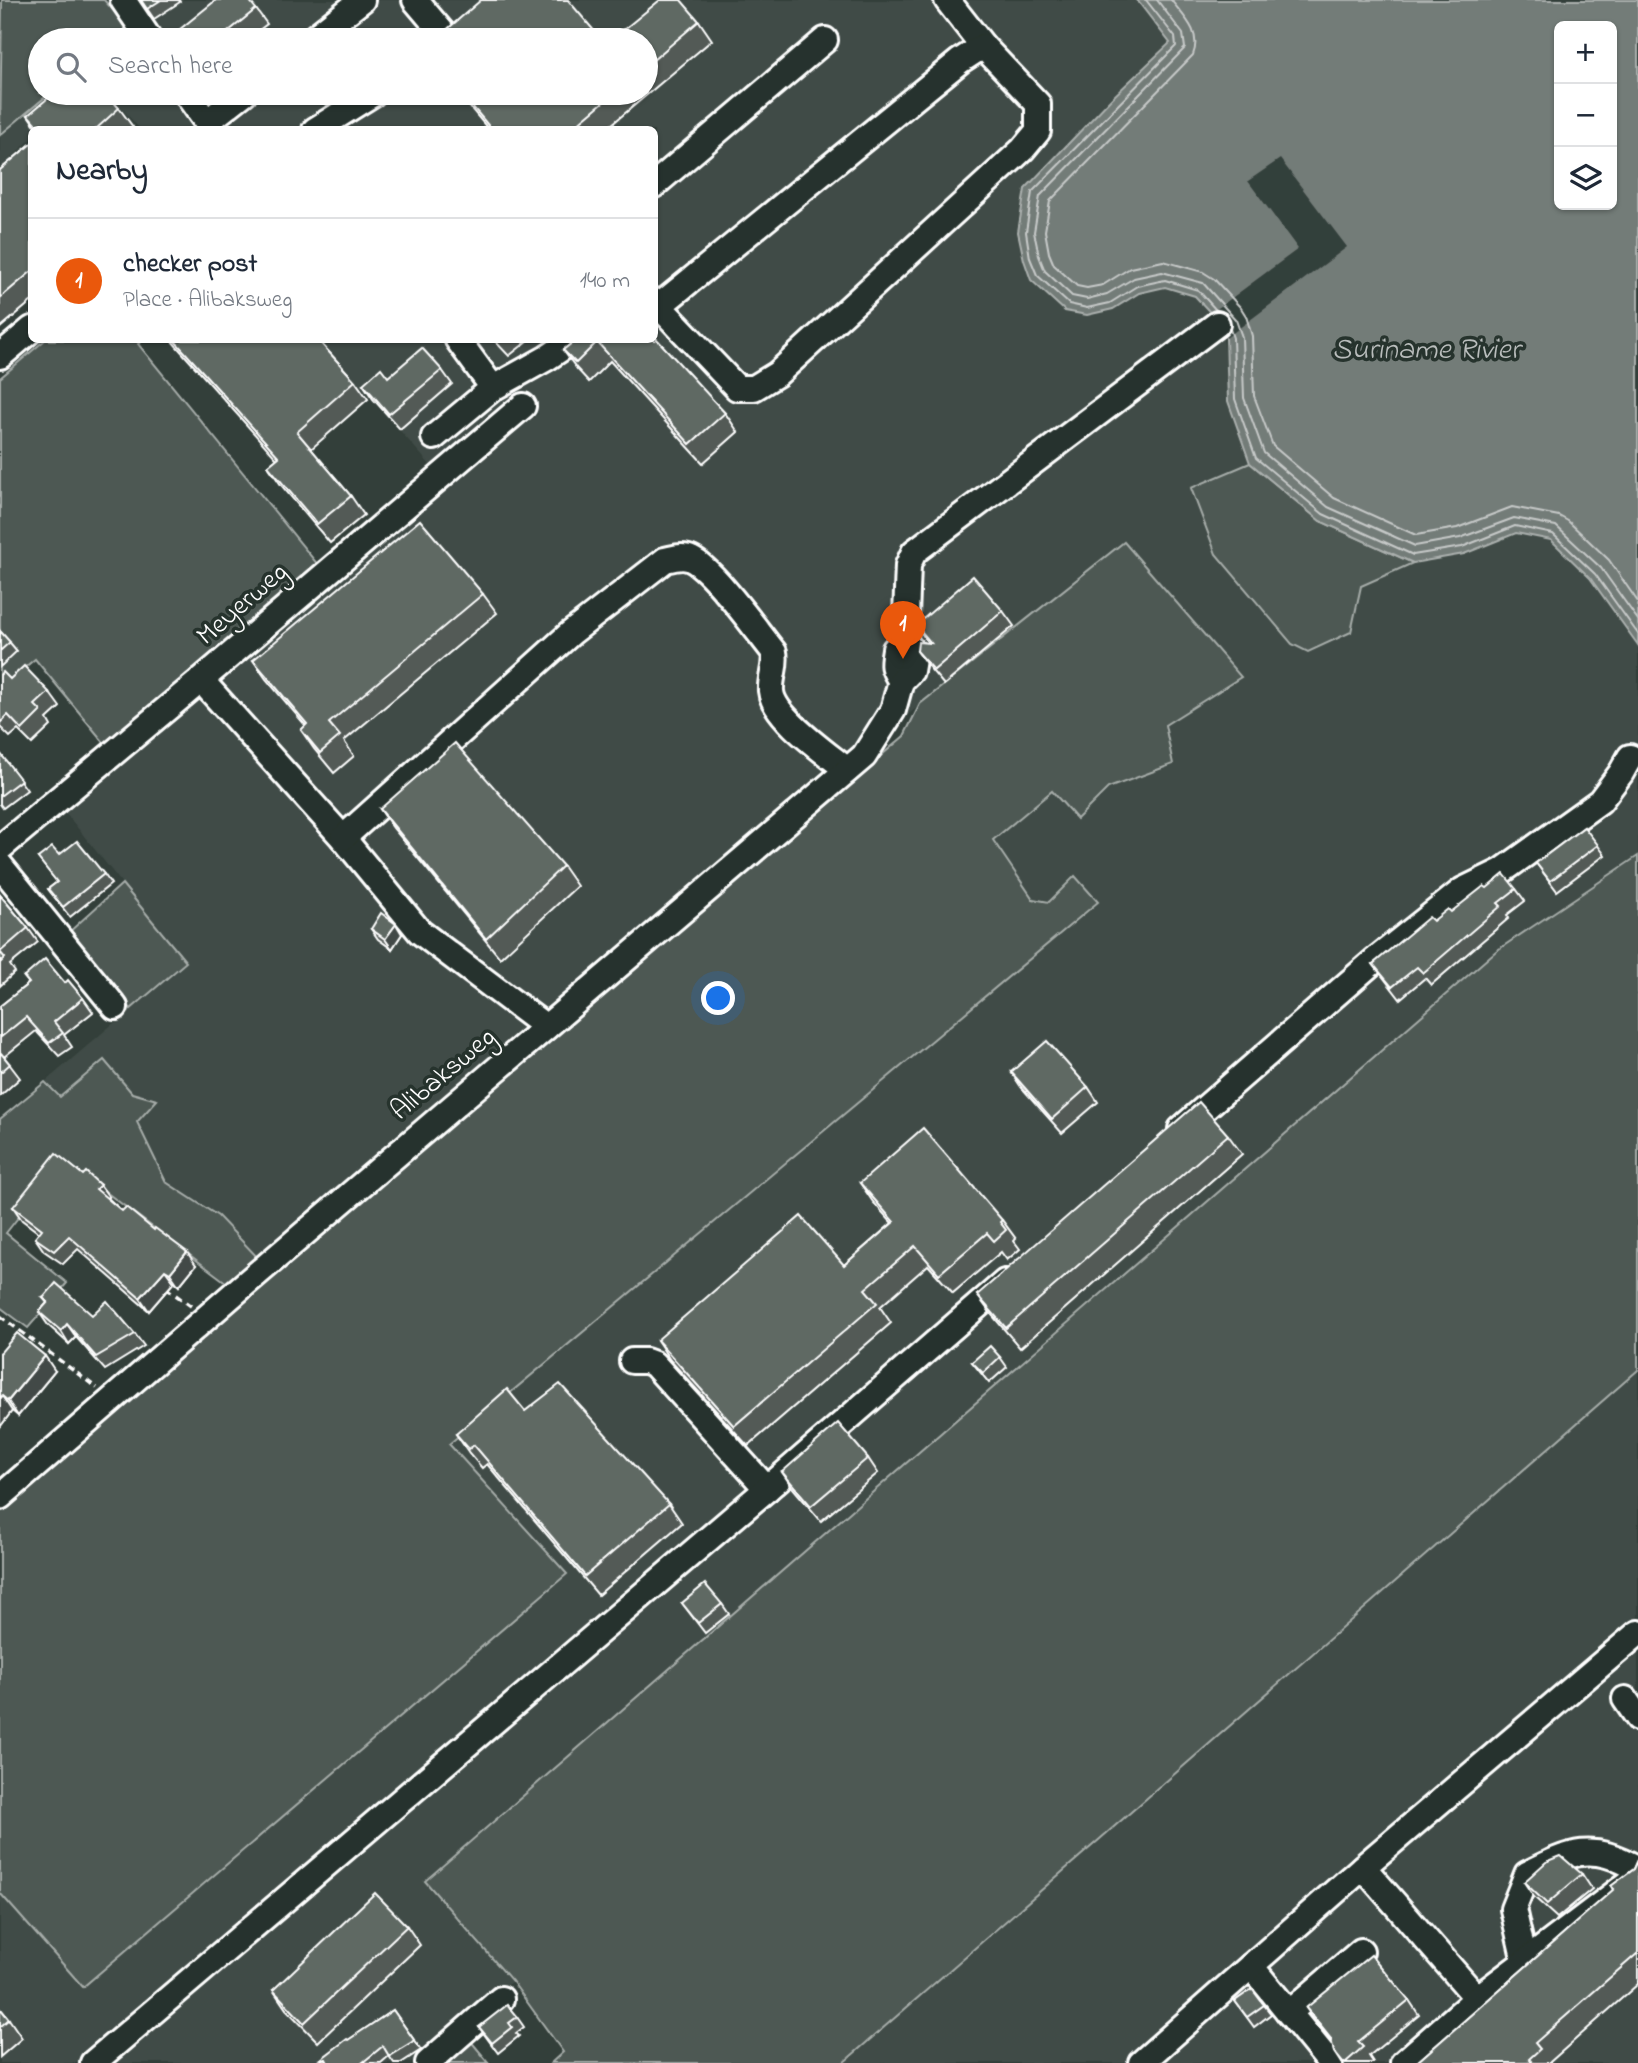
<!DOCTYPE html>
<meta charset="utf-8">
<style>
body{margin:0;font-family:"Indie Flower",sans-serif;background:#f2f2f3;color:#1f2937}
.controls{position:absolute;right:21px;top:21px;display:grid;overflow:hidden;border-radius:10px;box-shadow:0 2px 5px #0004}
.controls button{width:63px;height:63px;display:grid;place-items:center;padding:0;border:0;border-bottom:2px solid #e0e1e3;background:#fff;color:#1f2937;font:35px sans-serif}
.you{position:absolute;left:719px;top:999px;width:24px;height:24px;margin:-18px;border:5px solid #fff;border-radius:50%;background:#1a73e8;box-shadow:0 0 0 10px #1a73e833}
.badge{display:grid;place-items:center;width:46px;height:46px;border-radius:50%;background:#ea580c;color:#fff;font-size:23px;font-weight:700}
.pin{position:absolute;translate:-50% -58px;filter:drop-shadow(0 2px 4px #0008)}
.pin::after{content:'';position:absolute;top:37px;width:24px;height:21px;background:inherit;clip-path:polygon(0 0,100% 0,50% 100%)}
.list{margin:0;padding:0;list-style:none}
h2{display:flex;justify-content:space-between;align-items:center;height:91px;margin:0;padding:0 28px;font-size:30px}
h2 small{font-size:23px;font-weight:400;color:#747a83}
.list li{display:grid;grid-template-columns:46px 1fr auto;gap:21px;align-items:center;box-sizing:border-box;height:126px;padding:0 28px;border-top:2px solid #e0e1e3}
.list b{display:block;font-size:26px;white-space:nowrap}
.list p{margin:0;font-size:23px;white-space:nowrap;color:#747a83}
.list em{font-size:23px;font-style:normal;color:#747a83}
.icon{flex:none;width:38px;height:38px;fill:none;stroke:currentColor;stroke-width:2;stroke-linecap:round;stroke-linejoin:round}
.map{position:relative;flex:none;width:1638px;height:2063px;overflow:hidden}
.search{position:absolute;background:#fff;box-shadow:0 2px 5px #0004;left:28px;top:28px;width:630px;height:77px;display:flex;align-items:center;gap:18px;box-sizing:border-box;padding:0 24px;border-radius:38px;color:#747a83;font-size:26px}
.panel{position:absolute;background:#fff;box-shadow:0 2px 5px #0004;left:28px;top:126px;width:630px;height:217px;border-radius:10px}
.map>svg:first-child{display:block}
.built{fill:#404c47}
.green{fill:#4d5853;stroke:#a6aca9;stroke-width:2}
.water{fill:#737b78;stroke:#abb0ae;stroke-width:2;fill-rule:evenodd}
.pier{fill:#333f3a}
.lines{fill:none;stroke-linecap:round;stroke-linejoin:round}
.shore{stroke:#c7cac9;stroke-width:2}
.minor-casing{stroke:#fff;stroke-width:30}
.path{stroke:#fff;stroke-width:3.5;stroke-dasharray:7 5;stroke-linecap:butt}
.minor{stroke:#26332d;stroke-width:24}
.wall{fill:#525a56;stroke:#fff;stroke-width:2}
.shaded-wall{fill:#424a46;stroke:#fff;stroke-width:2}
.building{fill:#5f6964;stroke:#fff;stroke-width:2}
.labels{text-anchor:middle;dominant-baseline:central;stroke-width:7;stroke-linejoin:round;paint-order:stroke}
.street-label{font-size:28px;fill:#fff;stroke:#26332d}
.water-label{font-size:30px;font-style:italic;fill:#b9bdbc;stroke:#26332d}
</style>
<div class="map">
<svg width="1638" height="2063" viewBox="0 0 1638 2063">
<rect width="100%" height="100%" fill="#333f3a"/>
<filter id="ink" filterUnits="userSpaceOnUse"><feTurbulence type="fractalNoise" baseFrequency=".0143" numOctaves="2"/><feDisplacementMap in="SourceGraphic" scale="14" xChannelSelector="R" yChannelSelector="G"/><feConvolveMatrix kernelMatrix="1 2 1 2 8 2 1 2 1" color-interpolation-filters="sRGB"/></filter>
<g filter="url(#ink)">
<g class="built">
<polygon points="104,0 1137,0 1171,42 1112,98 1025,189 1113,309 1139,293 1165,287 1195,296 1221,324 1226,358 1228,401 1250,463 1192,488 1361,586 1413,563 1464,554 1516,533 1551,541 1590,578 1638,645 1638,856 1496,951 426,1881 512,1981 416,2063 0,2063 0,1893 83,1986 567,1574 449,1445 1097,902 1075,876 1049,902 1033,899 993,840 1052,790 1077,818 1108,788 1173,764 1165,725 1240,677 1124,542 717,867 260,1260 218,1216 166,1182 136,1122 156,1100 132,1093 104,1060 60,1098 45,1082 185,962 60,806 424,504 538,414 522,391 432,467 320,340 654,340 654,130 140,129 108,93 646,93 646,40 114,40 128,28"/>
<polygon points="50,93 82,93 42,129 32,130 31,139 0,169 0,135"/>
<polygon points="1638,1370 1638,2063 843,2063"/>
</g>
<g class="green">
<polygon points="2,0 104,0 129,28 114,40 40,40 40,93 50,93 0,135"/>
<polygon points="45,340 143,340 138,344 319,566 106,745 35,659 0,688 0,378"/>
<polygon points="1250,463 1320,521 1413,563 1361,586 1351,632 1308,652 1292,644 1216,554 1191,488"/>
<polygon points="1124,542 1241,677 1165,725 1173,764 1108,788 1077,819 1052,791 993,840 1033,899 1049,902 1075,876 1098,902 449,1444 567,1574 83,1987 0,1893 0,1511 904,736 920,704"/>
<polygon points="1638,856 1638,1370 843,2063 551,2063 563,2052 512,1981 425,1881 1496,951"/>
<polygon points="122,884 186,962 131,1009 68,933"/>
<polygon points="104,1060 132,1093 157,1100 137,1122 166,1182 218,1216 260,1260 231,1286 63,1160 6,1233 67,1283 28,1328 0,1307 0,1119 45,1082 60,1097"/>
<polygon points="469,2039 489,2063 441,2063"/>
</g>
<path class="water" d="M1137,0H1638V645L1590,578L1551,540L1516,533L1464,554L1413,563L1320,521L1250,463L1228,401L1226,338L1221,324L1195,296L1165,287L1139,293L1113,309L1087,315L1065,311L1031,280L1024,260L1018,232L1025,189L1112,98L1170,43ZM1559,26H1612V205H1559Z"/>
<polygon class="pier" points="1280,159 1347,247 1226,338 1210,314 1298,249 1248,181"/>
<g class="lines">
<g class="shore">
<polyline points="1146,0 1175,37 1176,46 1032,192 1026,232 1030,258 1037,275 1069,304 1087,308 1110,303 1137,286 1165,280 1198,290 1216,310"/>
<polyline points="1157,0 1183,34 1185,48 1040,196 1034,232 1039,256 1045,271 1072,296 1087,299 1107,294 1134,278 1162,272 1203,283 1236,320 1242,337 1244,398 1264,453 1328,507 1415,546 1460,538 1514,518 1556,526 1601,568 1638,620"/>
<path d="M1171,0C1184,17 1202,32 1193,55L1050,201L1045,231L1049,253L1054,265L1077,286L1087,288L1103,285L1130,268L1163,261L1203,272L1214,279L1241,308L1246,316L1252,336L1254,396L1273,446L1334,498L1416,535L1457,528L1512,507L1559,516L1568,521L1609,560L1638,602"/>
<polyline points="1230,329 1233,338 1235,399 1256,458 1323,514 1413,555 1462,547 1515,526 1553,534 1595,574 1638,634"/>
</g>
<g class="minor-casing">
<g id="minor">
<polyline points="123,0 150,40"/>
<polyline points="415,0 448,39"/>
<polyline points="947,0 983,46"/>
<polyline points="311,40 362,0"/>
<polyline points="186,93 212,130"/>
<polyline points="207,122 244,93"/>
<polyline points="315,130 374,93"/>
<polyline points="654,185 825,40"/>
<polyline points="654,301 659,306 737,388 754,388 777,374 1023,149 1038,131 1038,104 983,46 960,61 659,306"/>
<polyline points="0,356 32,329"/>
<polyline points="493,388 547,358 574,340"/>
<polyline points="434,437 493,388 458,340"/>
<polyline points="201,680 343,838 420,932 546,1027"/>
<path d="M901,681C892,668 892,666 895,649L905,642"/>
<path d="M343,838L571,633L665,560C673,558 683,555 691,559C713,569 757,631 774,652C777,666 770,677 771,691C773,717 828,754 847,770"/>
<polyline points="0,848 201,680 523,406"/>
<polyline points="0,865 115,1007"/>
<polyline points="1181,1129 1374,961 1463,890 1502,871 1600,801 1621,773 1630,757"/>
<polyline points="632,1361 646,1361 654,1364 767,1489"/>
<polyline points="0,1497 245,1284 864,756 893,710 901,681 911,671 914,653 905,642 908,565 914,552 1217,324"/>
<polyline points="1625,1699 1638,1718"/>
<polyline points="1363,1867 1477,1998"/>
<path d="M1525,1962L1513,1909L1527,1874C1573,1851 1591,1842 1638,1869"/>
<polyline points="1251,1966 1330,2063"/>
<polyline points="1289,2013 1361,1951"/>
<polyline points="93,2063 767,1489 1005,1282"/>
<polyline points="428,2063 501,1999"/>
<polyline points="1141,2063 1363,1867 1638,1633"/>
<polyline points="1403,2063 1477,1998 1638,1876"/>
</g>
</g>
<g class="path">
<polyline points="166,1288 191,1306"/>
<polyline points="0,1316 97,1388"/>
</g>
<use href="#minor" class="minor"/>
</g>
<g class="wall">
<polygon points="141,0 179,0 180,2 154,19"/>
<polygon points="256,9 267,24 246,40 170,40"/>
<polygon points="699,21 712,40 605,130 489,130 458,93 646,93 646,40"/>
<polygon points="119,108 133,127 130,130 38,130 28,115"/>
<polygon points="32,143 32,301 0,328 0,170"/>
<polygon points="171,340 318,340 355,381 368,399 311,449 351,496 364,515 330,543 281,485 268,466 277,459"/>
<polygon points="494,340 529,340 509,356"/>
<polygon points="576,340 654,340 725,413 738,432 703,463 610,361 589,382 577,369 563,350"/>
<polygon points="442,370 452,384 400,429 373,399 363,384 388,377"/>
<polygon points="483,594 497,613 344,741 354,756 334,773 314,749 301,730 306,726 266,679 253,660"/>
<polygon points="1003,611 1014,626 944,685 927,665 917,651 928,643 916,625"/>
<polygon points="0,631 17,651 0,667"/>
<polygon points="0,675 10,679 49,692 60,707 47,719 51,726 32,744 18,730 10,737 0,727"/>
<polygon points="0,753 27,790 3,808 0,804"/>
<polygon points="380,809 563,866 577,886 500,958 393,828"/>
<polygon points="1584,827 1605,855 1557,891 1536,863"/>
<polygon points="59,855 104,874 111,884 70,917 48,889 57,882 38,858"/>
<polygon points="1487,888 1516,889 1525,901 1507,915 1509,918 1431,985 1425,978 1400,999 1373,964 1433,921 1451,912"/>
<polygon points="0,895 28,928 38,942 10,965 15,972 0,986"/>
<polygon points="396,924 402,934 392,949 378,939 371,929"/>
<polygon points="24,977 65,983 83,998 93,1012 64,1035 72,1047 59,1056 36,1031 4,1057 20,1078 0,1096 0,1006 29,983"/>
<polygon points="1011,1072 1088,1087 1098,1102 1062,1133 1021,1087"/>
<polygon points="1228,1135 1242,1154 1020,1348 991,1314 977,1295"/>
<polygon points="83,1175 100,1185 109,1197 108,1198 122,1211 196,1265 179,1286 174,1282 149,1311 78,1249 63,1264 44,1251 35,1238 39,1233 22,1220 13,1207"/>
<polygon points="860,1183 1002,1220 1016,1239 1014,1241 1020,1249 1007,1260 1001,1252 953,1293 928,1265 880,1307 891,1323 748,1446 670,1360 657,1340 844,1265 892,1223 873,1202"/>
<polygon points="43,1298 92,1315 135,1334 144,1346 105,1370 76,1337 69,1344 48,1325 39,1312 47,1303"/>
<polygon points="0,1353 55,1371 18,1416 12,1411 0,1427"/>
<polygon points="1000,1357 1007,1367 989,1383 972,1362"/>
<polygon points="525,1411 669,1504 682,1523 598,1595 487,1464 482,1468 469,1453 456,1434"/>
<polygon points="868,1458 878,1473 821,1521 792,1487 782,1472"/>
<polygon points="682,1603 722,1604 729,1614 705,1633"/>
<polygon points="1638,1860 1638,1984 1550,2062 1550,2063 1416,2063 1613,1890 1611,1886 1634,1869"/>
<polygon points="1582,1874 1592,1889 1557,1918 1534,1897 1524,1882"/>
<polygon points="407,1926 420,1945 318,2042 286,2009 273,1990"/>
<polygon points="1409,2000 1419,2015 1369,2056 1373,2062 1372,2063 1341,2063 1334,2052 1332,2042 1306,2008"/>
<polygon points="1235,2001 1264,2005 1271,2014 1254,2027"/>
<polygon points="0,2008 9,2019 22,2038 0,2057"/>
<polygon points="393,2010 421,2050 401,2063 394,2063 389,2056 381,2063 323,2063 321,2059"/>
<polygon points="517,2017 524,2027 516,2033 519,2036 498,2053 479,2027"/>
</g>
<g class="shaded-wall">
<polygon points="396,924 402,934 392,949 385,939"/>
<polygon points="100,1185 109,1197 105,1202 96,1189"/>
<polygon points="187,1252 196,1265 179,1286 170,1273"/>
<polygon points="165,1270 174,1282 149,1311 140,1298"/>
<polygon points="67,1324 76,1337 69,1344 61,1331"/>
<polygon points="45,1356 55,1371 18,1416 8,1401"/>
<polygon points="2,1396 12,1411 0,1427 0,1399"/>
</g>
<g class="building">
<polygon points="141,0 161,0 147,9"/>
<polygon points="216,0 249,0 256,9 218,40 170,40 169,38"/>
<polygon points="481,0 568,0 602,40 427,40 432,36 444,32"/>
<polygon points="660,0 681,0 699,21 646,66 646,40 611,40"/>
<polygon points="54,93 106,93 119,108 95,130 41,130 28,115"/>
<polygon points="461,93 614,93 570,130 492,130"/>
<polygon points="32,143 32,271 0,298 0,170"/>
<polygon points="654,336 725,413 690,444 597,342 576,363 563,350 576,340 654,340"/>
<polygon points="174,340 318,340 355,381 297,432 351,496 317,524 268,466 279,457"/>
<polygon points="422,348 442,370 389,414 363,384 381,368 388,377"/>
<polygon points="420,520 483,594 329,723 340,736 320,753 301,730 307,724 253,660"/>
<polygon points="973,576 1003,611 934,670 917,651 918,642 931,643 916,625"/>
<polygon points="0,631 10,642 0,651"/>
<polygon points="24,666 49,692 35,705 41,711 22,730 8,715 0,723 0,675 3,672 10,679"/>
<polygon points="455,743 563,866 486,939 380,809"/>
<polygon points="0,753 21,780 0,796"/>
<polygon points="1584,827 1598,845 1550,881 1536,863"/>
<polygon points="77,841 104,874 63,907 48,889 57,882 38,858 52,847 59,855"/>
<polygon points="1504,874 1516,889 1498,903 1501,906 1423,973 1417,967 1392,987 1373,964 1429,917 1433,921 1448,909 1451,912 1484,886 1487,888"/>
<polygon points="0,895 28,928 0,952"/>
<polygon points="381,913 396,924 385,939 371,929"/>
<polygon points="0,952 5,958 0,963"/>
<polygon points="45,959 65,983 68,980 83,998 54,1022 63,1033 49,1043 26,1017 0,1038 0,1006 29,983 24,977"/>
<polygon points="1047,1041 1088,1087 1052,1119 1011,1072"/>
<polygon points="0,1052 10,1064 0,1073"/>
<polygon points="1199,1102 1228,1135 1006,1328 977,1295"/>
<polygon points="923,1128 1002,1220 1000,1222 1006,1230 994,1241 987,1233 939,1274 915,1246 865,1289 877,1303 734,1426 657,1340 801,1216 844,1265 894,1222 860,1183"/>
<polygon points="56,1153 83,1175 86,1172 100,1185 96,1189 122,1211 126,1207 154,1230 155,1228 187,1252 170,1273 165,1270 140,1298 69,1236 54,1251 35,1238 42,1229 13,1207"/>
<polygon points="56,1283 92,1315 107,1301 135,1334 96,1357 67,1324 61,1331 39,1312 48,1302 43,1298"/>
<polygon points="17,1333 45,1356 8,1401 2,1396 0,1399 0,1353"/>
<polygon points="990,1346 1000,1357 983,1373 972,1362"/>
<polygon points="560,1384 669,1504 585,1576 474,1445 469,1449 456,1434 507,1389 525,1411"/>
<polygon points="838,1423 868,1458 811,1506 782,1472"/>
<polygon points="705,1584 722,1604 698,1623 682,1603"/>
<polygon points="1561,1856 1582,1874 1547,1904 1524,1882 1546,1862"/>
<polygon points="1638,1860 1638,1953 1535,2043 1540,2049 1529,2059 1533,2063 1416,2063 1614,1889 1611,1886 1634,1869"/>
<polygon points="375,1893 407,1926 304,2023 273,1990"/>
<polygon points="1371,1955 1409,2000 1358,2042 1363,2047 1345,2063 1343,2063 1334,2052 1331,2039 1306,2008"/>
<polygon points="1252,1989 1264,2005 1247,2017 1235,2001"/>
<polygon points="507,2005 517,2017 509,2023 512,2027 492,2043 479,2027"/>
<polygon points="0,2008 9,2019 0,2027"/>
<polygon points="393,2010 414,2040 412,2042 389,2056 383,2046 362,2063 328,2063 326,2059 321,2059 347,2039 348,2040"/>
</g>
</g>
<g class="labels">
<g class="street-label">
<text transform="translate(243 605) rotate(-41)">Meyerweg</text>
<text transform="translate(444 1075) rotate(-40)">Alibaksweg</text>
</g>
<g class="water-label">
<text x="1426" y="351">Suriname Rivier</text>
</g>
</g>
</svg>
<div class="controls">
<button>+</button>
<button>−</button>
<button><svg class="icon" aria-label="layers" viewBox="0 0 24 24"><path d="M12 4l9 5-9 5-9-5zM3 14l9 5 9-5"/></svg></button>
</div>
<div class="you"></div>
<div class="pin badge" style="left:903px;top:659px">1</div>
<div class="search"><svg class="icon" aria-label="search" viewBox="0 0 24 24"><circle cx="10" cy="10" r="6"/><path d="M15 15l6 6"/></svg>Search here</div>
<section class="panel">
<h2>Nearby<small></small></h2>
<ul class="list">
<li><span class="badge">1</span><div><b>checker post</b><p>Place · Alibaksweg</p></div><em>140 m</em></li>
</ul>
</section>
</div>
